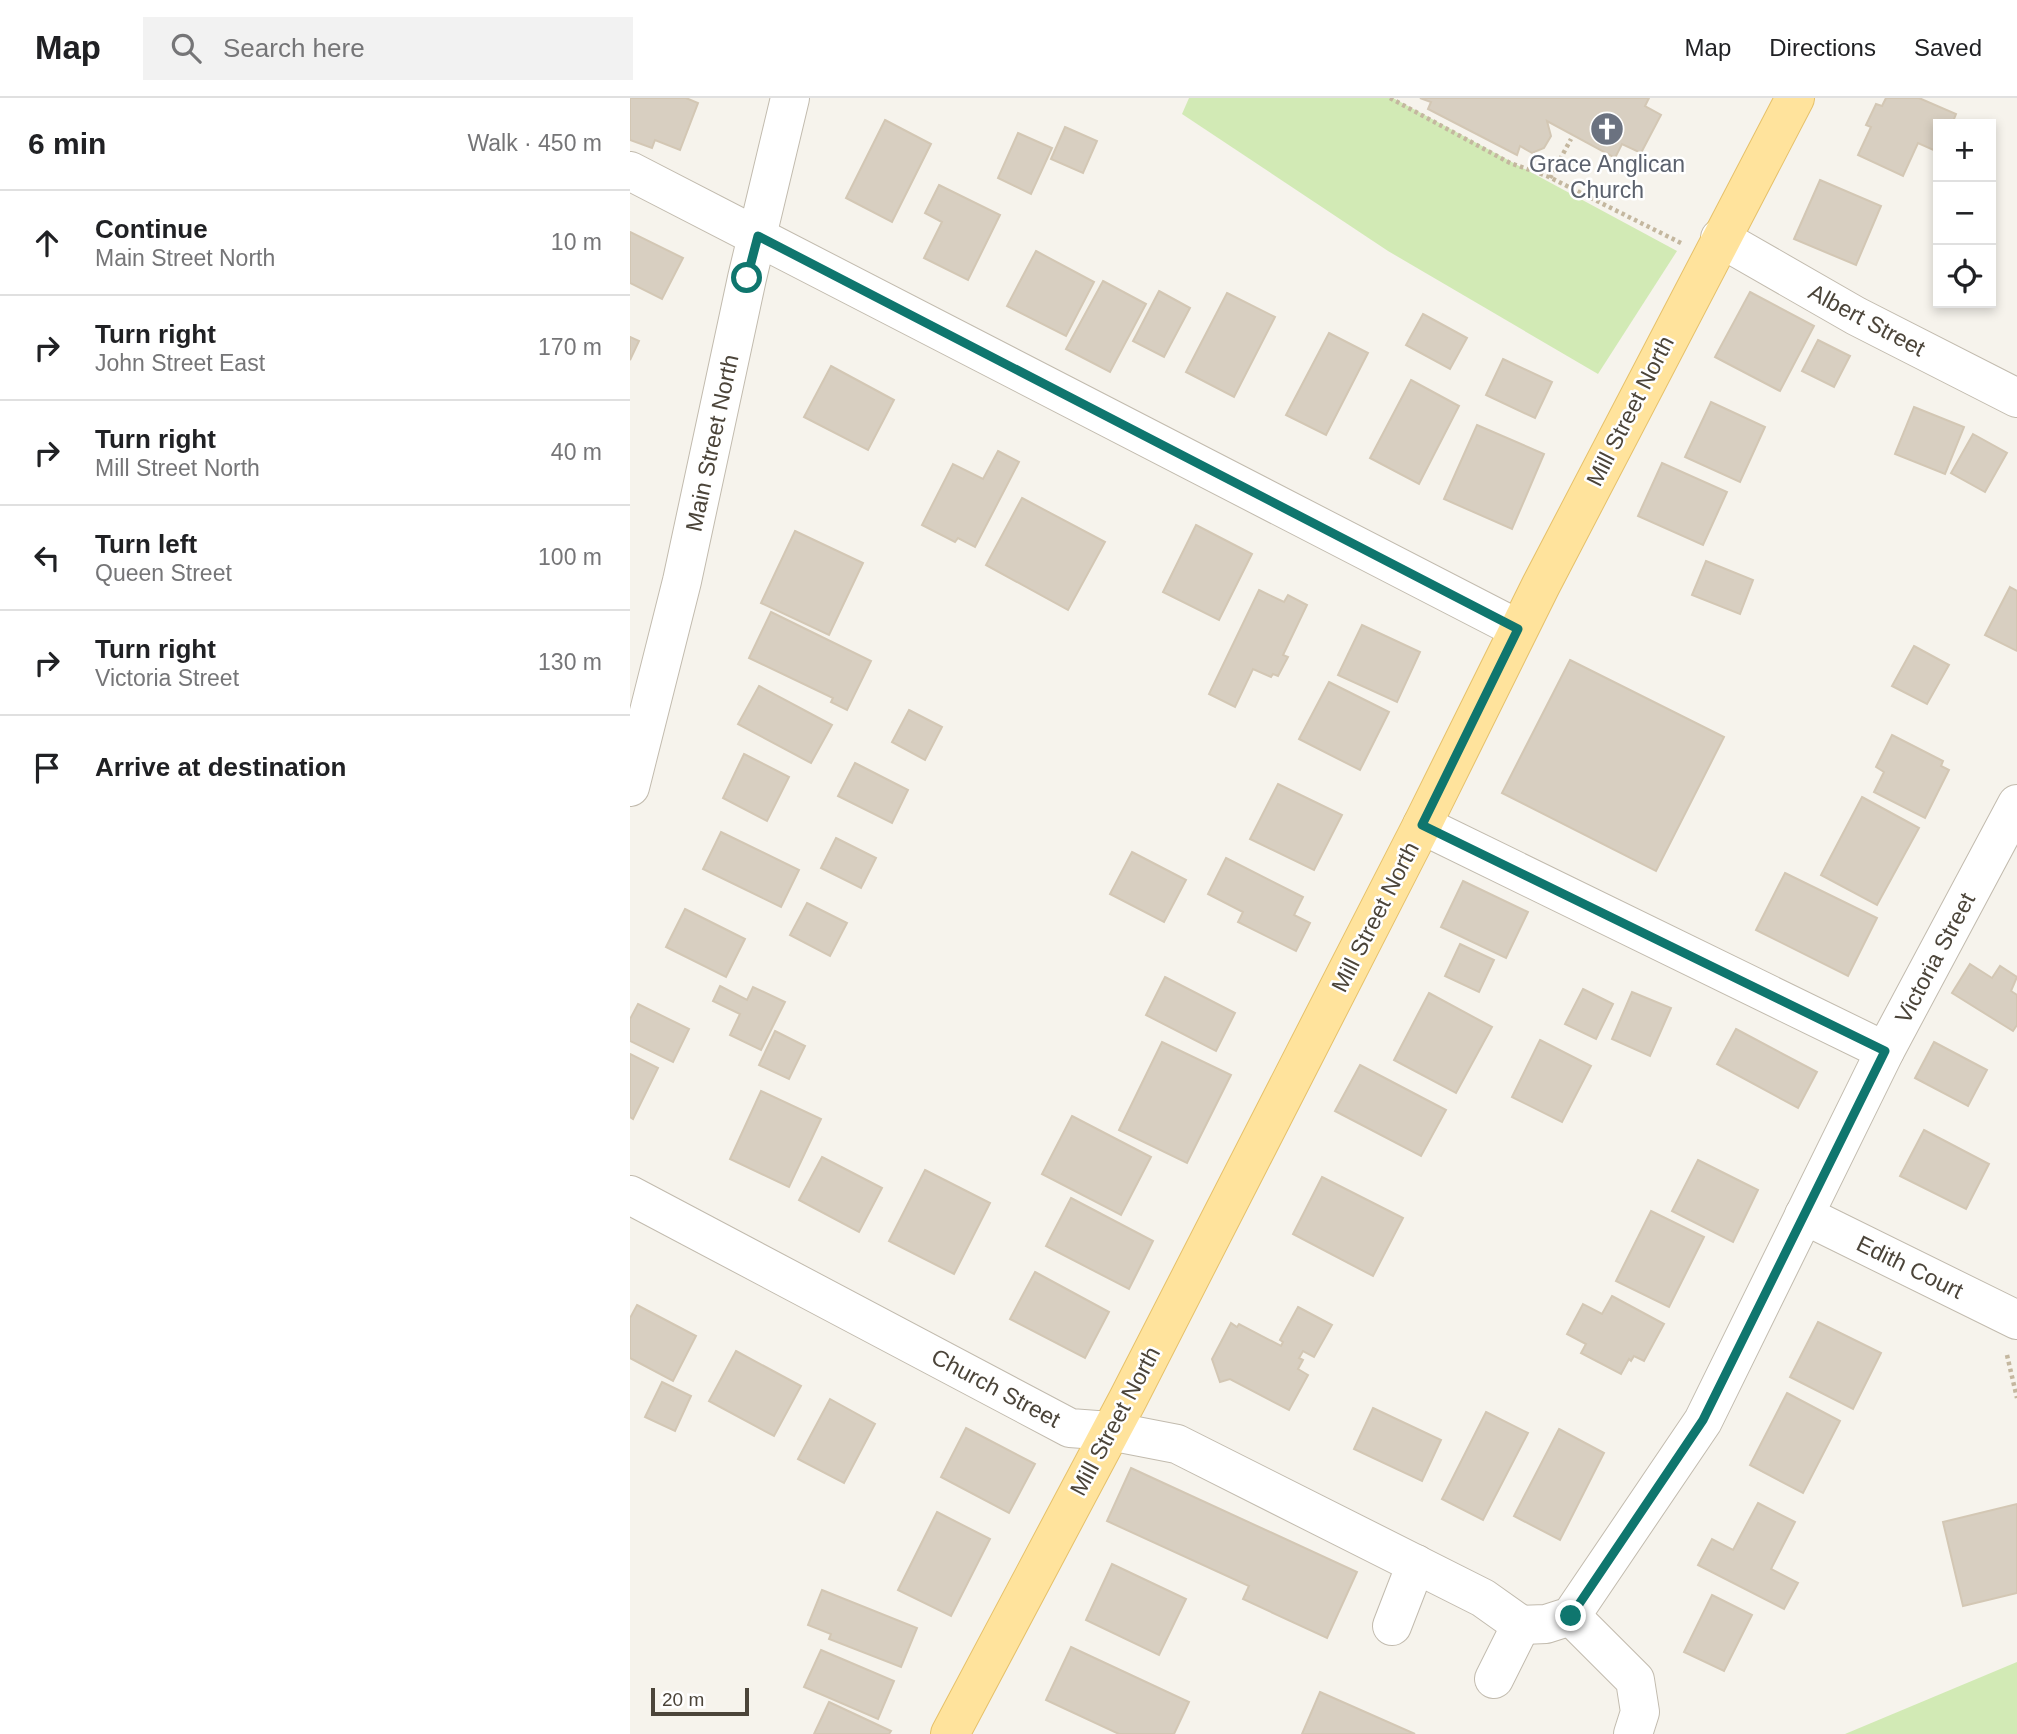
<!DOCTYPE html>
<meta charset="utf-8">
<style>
body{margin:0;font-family:Arial,sans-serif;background:#f2f2f2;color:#202124}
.controls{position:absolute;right:21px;top:21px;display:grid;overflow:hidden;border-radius:0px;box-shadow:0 4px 10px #0003}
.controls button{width:63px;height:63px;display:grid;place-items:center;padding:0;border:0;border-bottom:2px solid #e0e0e0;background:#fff;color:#202124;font:35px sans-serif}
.scale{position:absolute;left:21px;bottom:18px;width:98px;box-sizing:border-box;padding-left:7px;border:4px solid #4b4439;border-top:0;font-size:19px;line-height:24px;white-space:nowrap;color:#4b4439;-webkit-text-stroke:5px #fff;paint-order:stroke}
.stop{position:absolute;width:21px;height:21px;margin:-16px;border:5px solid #0f766e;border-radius:50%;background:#fff}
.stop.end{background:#0f766e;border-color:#fff;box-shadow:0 2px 7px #0008}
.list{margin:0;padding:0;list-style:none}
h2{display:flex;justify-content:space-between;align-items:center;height:91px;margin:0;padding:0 28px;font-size:30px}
h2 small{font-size:23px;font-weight:400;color:#757577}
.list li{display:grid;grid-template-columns:46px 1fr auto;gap:21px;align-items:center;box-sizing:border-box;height:105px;padding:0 28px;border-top:2px solid #e0e0e0}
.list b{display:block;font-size:26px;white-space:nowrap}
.list p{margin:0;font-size:23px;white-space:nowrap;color:#757577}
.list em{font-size:23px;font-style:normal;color:#757577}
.icon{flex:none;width:38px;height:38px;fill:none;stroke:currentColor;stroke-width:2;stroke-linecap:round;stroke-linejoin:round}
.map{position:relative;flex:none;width:1387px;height:1636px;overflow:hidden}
header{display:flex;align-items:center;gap:42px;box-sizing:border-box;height:98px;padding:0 35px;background:#fff;border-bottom:2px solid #e0e0e0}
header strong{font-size:33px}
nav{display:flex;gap:38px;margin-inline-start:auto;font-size:24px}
.search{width:490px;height:63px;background:#f2f2f2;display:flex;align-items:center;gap:18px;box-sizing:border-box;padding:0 24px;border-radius:0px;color:#757577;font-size:26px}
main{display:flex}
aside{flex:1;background:#fff}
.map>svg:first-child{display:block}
.green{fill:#d2eab5}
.building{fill:#d8cfc1;stroke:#d3c7b4;stroke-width:2}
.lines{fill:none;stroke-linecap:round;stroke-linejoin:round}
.minor-casing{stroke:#c2bbae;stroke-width:40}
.major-casing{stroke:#e6c16a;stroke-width:40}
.path{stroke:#c4b79f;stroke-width:4.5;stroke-dasharray:3.5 3.5;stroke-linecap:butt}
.minor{stroke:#fff;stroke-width:38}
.major{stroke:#ffe39c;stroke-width:38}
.route{stroke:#0f766e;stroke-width:9}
.labels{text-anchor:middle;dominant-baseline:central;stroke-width:5;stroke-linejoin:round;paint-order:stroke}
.worship-label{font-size:23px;fill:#5b616d;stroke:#fff}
.street-label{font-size:23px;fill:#4b4439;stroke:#fff}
</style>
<header>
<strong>Map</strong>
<div class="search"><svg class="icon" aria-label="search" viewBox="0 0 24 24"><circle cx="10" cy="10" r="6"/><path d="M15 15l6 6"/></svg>Search here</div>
<nav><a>Map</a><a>Directions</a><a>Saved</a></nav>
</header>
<main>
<aside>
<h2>6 min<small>Walk · 450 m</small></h2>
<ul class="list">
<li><svg class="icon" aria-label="ahead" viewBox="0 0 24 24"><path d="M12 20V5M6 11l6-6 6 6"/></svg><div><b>Continue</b><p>Main Street North</p></div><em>10 m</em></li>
<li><svg class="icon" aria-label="right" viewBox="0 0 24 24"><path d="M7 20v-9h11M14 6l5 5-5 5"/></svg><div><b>Turn right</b><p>John Street East</p></div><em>170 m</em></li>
<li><svg class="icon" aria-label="right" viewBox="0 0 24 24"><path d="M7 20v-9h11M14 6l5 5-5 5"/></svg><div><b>Turn right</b><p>Mill Street North</p></div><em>40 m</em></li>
<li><svg class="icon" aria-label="left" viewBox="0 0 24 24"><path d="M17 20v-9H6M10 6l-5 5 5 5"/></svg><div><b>Turn left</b><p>Queen Street</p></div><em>100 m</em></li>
<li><svg class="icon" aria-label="right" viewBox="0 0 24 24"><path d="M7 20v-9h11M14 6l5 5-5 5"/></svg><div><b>Turn right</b><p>Victoria Street</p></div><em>130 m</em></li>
<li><svg class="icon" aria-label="arrive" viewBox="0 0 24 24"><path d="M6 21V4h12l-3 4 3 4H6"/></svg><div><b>Arrive at destination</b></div></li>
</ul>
</aside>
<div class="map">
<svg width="1387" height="1636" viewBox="0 0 1387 1636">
<rect width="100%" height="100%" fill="#f6f3ec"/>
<g class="green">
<polygon points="559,0 763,0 1047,153 968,276 758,153 552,16"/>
<polygon points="1387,1564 1387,1636 1215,1636"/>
</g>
<g class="building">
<polygon points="0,0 56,0 68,5 50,52 25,42 22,50 0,42"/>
<polygon points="790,0 1019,0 1015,8 1031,17 1011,55 992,46 985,60 917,23 921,38 914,50 902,55 890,48 887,57 798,11 801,4"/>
<polygon points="1256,0 1289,0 1326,16 1322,26 1308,26 1308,54 1288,45 1273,78 1228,57 1241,29 1236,27 1246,6 1252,8"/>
<polygon points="255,22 301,46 262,124 216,100"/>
<polygon points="435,29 467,43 453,75 421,61"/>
<polygon points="388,35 422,50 401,96 368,80"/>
<polygon points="1190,82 1251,108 1226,167 1164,141"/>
<polygon points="309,87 370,117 338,182 294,160 312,124 295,115"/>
<polygon points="0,134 53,160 32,201 0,185"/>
<polygon points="406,153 464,184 436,238 377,208"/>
<polygon points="473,183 516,206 480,274 436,251"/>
<polygon points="529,193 560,210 534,259 503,243"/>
<polygon points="1120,194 1184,228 1150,293 1085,259"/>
<polygon points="597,195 645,219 604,299 556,274"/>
<polygon points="793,216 837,240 820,271 776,247"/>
<polygon points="699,235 738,255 696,337 656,317"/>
<polygon points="0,239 9,243 0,262"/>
<polygon points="1188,242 1220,258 1204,289 1172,273"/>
<polygon points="873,261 922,284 905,320 856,297"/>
<polygon points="201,268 264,302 238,352 174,319"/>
<polygon points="781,282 829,308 789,386 740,360"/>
<polygon points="1081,304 1135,329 1110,384 1055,359"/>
<polygon points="1284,309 1334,329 1315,376 1265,356"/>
<polygon points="847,327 914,356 882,431 814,401"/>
<polygon points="1343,336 1377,355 1355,394 1321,375"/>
<polygon points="368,353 389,364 345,449 328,440 325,444 292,427 323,366 353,381"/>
<polygon points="1032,365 1097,394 1073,447 1008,418"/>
<polygon points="392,400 475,444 438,512 356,467"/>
<polygon points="566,427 622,456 589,522 533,494"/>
<polygon points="165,433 233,465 199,537 131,505"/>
<polygon points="1076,463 1123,482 1110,516 1062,497"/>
<polygon points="1380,489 1387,493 1387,553 1355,537"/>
<polygon points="629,492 654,504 658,497 677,507 653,557 658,559 648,578 643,576 641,579 623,571 605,609 579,596"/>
<polygon points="141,514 241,563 217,612 201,604 203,600 119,560"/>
<polygon points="732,527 790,554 767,604 708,577"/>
<polygon points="1284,548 1319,567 1297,606 1262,588"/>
<polygon points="940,562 1094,639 1026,773 872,695"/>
<polygon points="699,584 759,614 730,672 669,641"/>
<polygon points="129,588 202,627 181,665 108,626"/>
<polygon points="279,612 312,629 295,662 262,644"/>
<polygon points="1262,637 1313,663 1311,668 1319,672 1295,720 1244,694 1254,674 1246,669"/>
<polygon points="114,656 159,679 137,723 93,700"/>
<polygon points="225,665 278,692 262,725 208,698"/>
<polygon points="648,686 712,717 684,772 620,741"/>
<polygon points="1232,699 1289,730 1247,807 1191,777"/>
<polygon points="91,734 169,772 151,809 73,771"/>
<polygon points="206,740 246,760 231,790 191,770"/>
<polygon points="502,754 556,782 534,824 480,796"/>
<polygon points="596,760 673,799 664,817 680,825 666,853 608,824 613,814 578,796"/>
<polygon points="1155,775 1247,820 1218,878 1126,832"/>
<polygon points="833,783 898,814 876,860 811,829"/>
<polygon points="177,805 217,825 200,858 160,837"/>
<polygon points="55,811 115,841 96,879 36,849"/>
<polygon points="830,846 864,862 849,894 815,878"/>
<polygon points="1340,866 1362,880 1370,868 1387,879 1381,893 1387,897 1387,927 1383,933 1322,895"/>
<polygon points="535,879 605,915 586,953 516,917"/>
<polygon points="90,888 117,902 123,889 155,904 131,952 100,937 110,916 83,903"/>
<polygon points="953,891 983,906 966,941 935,926"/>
<polygon points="1002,894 1041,910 1020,958 982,941"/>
<polygon points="799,895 862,929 826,995 764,962"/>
<polygon points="8,906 59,931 43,964 0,943 0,921"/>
<polygon points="1106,931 1187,974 1168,1010 1087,966"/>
<polygon points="145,933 175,948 159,981 129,967"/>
<polygon points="910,942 961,968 932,1024 882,999"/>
<polygon points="532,944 601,977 557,1065 489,1032"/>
<polygon points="1304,944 1357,972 1338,1008 1285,980"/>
<polygon points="0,956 28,970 3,1021 0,1019"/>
<polygon points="730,967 816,1012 791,1058 705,1013"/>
<polygon points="131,993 191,1021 159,1089 100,1061"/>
<polygon points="442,1018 521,1059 491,1117 412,1076"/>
<polygon points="1294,1032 1359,1066 1336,1111 1270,1078"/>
<polygon points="192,1059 252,1090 229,1134 169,1102"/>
<polygon points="1068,1062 1128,1092 1103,1144 1042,1113"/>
<polygon points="295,1072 360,1105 324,1176 259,1143"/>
<polygon points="692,1079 773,1120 743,1178 663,1136"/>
<polygon points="441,1100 523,1143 499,1191 416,1148"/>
<polygon points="1021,1113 1074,1139 1039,1209 986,1183"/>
<polygon points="405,1174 479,1214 455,1260 380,1221"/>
<polygon points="982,1198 1034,1226 1014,1263 1004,1258 1001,1263 999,1261 991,1276 951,1255 956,1246 937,1236 953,1206 972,1216"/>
<polygon points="7,1207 66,1238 43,1283 0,1260 0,1220"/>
<polygon points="668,1209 702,1227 684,1259 673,1253 669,1260 673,1262 668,1271 678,1277 659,1312 600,1281 590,1284 582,1261 601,1225 607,1229 609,1226 651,1248 653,1244 650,1242"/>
<polygon points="1188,1224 1251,1255 1223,1311 1160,1279"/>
<polygon points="106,1253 171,1288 144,1338 79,1303"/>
<polygon points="32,1284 61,1298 45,1333 15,1319"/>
<polygon points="1157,1295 1210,1323 1173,1395 1120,1367"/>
<polygon points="200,1301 245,1326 214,1385 168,1361"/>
<polygon points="743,1310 811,1342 792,1383 724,1351"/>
<polygon points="856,1314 898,1335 853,1422 812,1401"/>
<polygon points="336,1330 405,1366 379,1415 311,1379"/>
<polygon points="929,1331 974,1355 930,1442 884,1418"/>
<polygon points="501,1370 727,1474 697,1540 613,1501 619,1488 477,1423"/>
<polygon points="1128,1405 1165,1424 1141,1471 1168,1485 1154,1511 1068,1467 1082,1441 1103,1452"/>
<polygon points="1387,1406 1387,1495 1333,1508 1313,1424"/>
<polygon points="307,1414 360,1441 321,1518 268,1492"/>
<polygon points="482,1466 556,1501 529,1557 456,1522"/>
<polygon points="192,1492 287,1530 271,1569 199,1541 201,1536 178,1527"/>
<polygon points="1082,1497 1122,1517 1094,1573 1054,1554"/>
<polygon points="441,1549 559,1604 544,1636 489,1636 416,1602"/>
<polygon points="191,1552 264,1583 248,1621 174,1589"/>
<polygon points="690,1594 785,1636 672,1636"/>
<polygon points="199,1604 261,1633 259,1636 184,1636"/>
</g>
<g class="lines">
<g class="minor-casing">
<g id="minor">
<polyline points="0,73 888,531"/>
<polyline points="1090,140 1226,218 1387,300"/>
<polyline points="0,689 52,483 117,180 160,0"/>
<polyline points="792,727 1255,953"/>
<polyline points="0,1097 440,1330 480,1333 547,1346 853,1500 891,1527"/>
<polyline points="1174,1117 1387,1222"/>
<polyline points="941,1518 1005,1582 1010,1614 1003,1636"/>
<polyline points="891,1527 916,1526 941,1518 1073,1323 1255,953 1387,706"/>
<polyline points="762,1528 786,1466"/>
<polyline points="864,1581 891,1527"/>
</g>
</g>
<g class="major-casing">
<polyline id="major" points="320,1636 498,1301 792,727 911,487 1165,0"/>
</g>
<g class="path">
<polyline points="760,0 880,65 917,78 1051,145"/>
<polyline points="920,80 941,41"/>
<polyline points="1377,1257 1387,1300"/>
</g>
<use href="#minor" class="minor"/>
<use href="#major" class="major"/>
</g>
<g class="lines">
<polyline class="route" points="117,180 128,138 888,531 792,727 1255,953 1073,1322 941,1518"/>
</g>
<defs>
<g id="church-disc" transform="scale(1.75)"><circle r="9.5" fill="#6b7280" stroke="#fff"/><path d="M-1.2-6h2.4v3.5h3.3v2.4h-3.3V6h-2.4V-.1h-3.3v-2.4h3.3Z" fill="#fff"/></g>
</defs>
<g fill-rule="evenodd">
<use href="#church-disc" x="977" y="31"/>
</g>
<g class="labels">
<g class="worship-label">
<text x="977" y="66">Grace Anglican<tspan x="977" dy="26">Church</tspan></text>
</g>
<g class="street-label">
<text transform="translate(1237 222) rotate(28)">Albert Street</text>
<text transform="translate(1000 313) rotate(-63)">Mill Street North</text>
<text transform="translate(82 345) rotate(-78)">Main Street North</text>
<text transform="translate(745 819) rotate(-63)">Mill Street North</text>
<text transform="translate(1305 860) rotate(-62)">Victoria Street</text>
<text transform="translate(1280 1169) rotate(26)">Edith Court</text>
<text transform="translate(366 1290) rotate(28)">Church Street</text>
<text transform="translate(485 1323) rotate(-62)">Mill Street North</text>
</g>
</g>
</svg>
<div class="controls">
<button>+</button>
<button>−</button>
<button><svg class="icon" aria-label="locate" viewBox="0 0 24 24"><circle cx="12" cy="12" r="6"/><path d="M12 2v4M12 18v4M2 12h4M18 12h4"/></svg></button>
</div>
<div class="scale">20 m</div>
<div class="stop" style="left:117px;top:180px"></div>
<div class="stop end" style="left:941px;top:1518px"></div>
</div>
</main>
